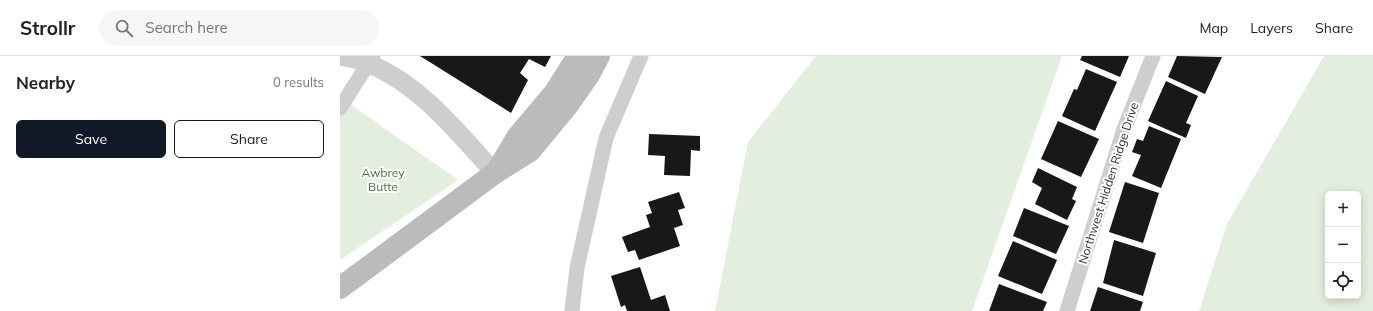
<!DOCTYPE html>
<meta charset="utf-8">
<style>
body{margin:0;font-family:Mulish,sans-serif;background:#f6f6f6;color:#222}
.controls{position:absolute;right:12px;bottom:12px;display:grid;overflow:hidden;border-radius:6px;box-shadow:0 2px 10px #0003}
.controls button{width:36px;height:36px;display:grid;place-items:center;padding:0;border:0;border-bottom:1px solid #e0e0e0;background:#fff;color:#222;font:20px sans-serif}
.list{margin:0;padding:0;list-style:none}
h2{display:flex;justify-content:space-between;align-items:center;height:52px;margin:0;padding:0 16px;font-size:17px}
h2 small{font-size:13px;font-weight:400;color:#767676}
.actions{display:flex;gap:8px;padding:12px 16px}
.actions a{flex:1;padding:9px 0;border:1px solid #111827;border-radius:6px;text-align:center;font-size:14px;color:#111827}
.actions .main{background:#111827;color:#fff}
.icon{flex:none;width:22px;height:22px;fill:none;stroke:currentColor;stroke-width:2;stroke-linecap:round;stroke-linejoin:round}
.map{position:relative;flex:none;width:1033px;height:255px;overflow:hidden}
header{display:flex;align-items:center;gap:24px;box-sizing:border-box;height:56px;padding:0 20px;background:#fff;border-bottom:1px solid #e0e0e0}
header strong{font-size:19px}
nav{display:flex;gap:22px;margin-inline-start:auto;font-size:14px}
.search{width:280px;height:36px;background:#f6f6f6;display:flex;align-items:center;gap:10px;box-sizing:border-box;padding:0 14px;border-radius:22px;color:#767676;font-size:15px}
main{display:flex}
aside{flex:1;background:#fff}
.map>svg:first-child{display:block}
.green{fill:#e3eede;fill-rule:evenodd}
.building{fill:#181818}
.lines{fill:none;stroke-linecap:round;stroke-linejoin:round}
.minor{stroke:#cecece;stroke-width:15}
.tertiary{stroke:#cecece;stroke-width:19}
.secondary{stroke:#bbb;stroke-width:22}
.labels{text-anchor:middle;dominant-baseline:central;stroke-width:4;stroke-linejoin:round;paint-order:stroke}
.park-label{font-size:12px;fill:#49703a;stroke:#fff}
.street-label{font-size:12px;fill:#313131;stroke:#fff}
</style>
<header>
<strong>Strollr</strong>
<div class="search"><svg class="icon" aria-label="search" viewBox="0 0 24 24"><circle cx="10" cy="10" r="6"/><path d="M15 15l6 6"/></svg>Search here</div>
<nav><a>Map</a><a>Layers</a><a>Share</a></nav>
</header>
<main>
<aside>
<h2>Nearby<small>0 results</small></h2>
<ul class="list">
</ul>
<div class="actions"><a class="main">Save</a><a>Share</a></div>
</aside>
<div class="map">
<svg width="1033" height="255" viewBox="0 0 1033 255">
<rect width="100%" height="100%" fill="#fff"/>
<g class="green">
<polygon points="476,0 722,0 632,255 375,255 408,86"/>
<path d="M984,0H1033V255H859L887,168ZM988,138H1018V240H988Z"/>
<polygon points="0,41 118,124 0,204"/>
</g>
<g class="building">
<polygon points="80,0 211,0 205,11 189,3 180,17 188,24 171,57"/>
<polygon points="742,0 789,0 780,21 740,4"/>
<polygon points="837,0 882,1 865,38 828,21"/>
<polygon points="746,13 777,26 755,75 722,60 734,33 737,34"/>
<polygon points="826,25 858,40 846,67 851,69 846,82 808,65"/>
<polygon points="718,65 759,83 741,121 701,103"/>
<polygon points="809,70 841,83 821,132 792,120 801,99 792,96 797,83 803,85"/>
<polygon points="309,78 360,80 360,95 351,94 350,120 324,119 325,100 308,99"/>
<polygon points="698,112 737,131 732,143 736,145 727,164 695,148 702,132 692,126"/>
<polygon points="785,126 819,137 803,187 769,176"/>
<polygon points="339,136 345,152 338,154 343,169 334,172 340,190 299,204 295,194 288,196 282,181 310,171 306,159 312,157 308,146"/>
<polygon points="684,152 729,170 716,198 673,180"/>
<polygon points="774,184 816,197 803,240 763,227"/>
<polygon points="673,185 717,204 702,238 658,220"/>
<polygon points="300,211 311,244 325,239 330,255 287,255 285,249 281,251 271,220"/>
<polygon points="659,228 707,246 703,255 649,255"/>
<polygon points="758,231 803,246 800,255 750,255"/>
</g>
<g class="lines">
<g class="minor">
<polyline points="0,52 33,0"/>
<polyline points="232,255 237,212 266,82 301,0"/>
<polyline points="727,255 784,73 813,0"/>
</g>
<path class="tertiary" d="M0,0C10,2 21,4 30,8C82,30 118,77 155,117"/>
<g class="secondary">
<polyline points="158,113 178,80 215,36 238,0"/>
<polyline points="0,232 155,117 190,95 228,49 249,19 259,0"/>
</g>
</g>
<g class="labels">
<g class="park-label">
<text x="43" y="116">Awbrey<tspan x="43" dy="14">Butte</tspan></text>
</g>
<g class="street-label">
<text transform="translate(768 127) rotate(-72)">Northwest Hidden Ridge Drive</text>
</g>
</g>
</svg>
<div class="controls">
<button>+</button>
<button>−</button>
<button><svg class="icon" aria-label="locate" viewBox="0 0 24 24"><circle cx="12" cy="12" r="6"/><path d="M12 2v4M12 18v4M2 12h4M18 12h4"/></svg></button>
</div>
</div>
</main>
